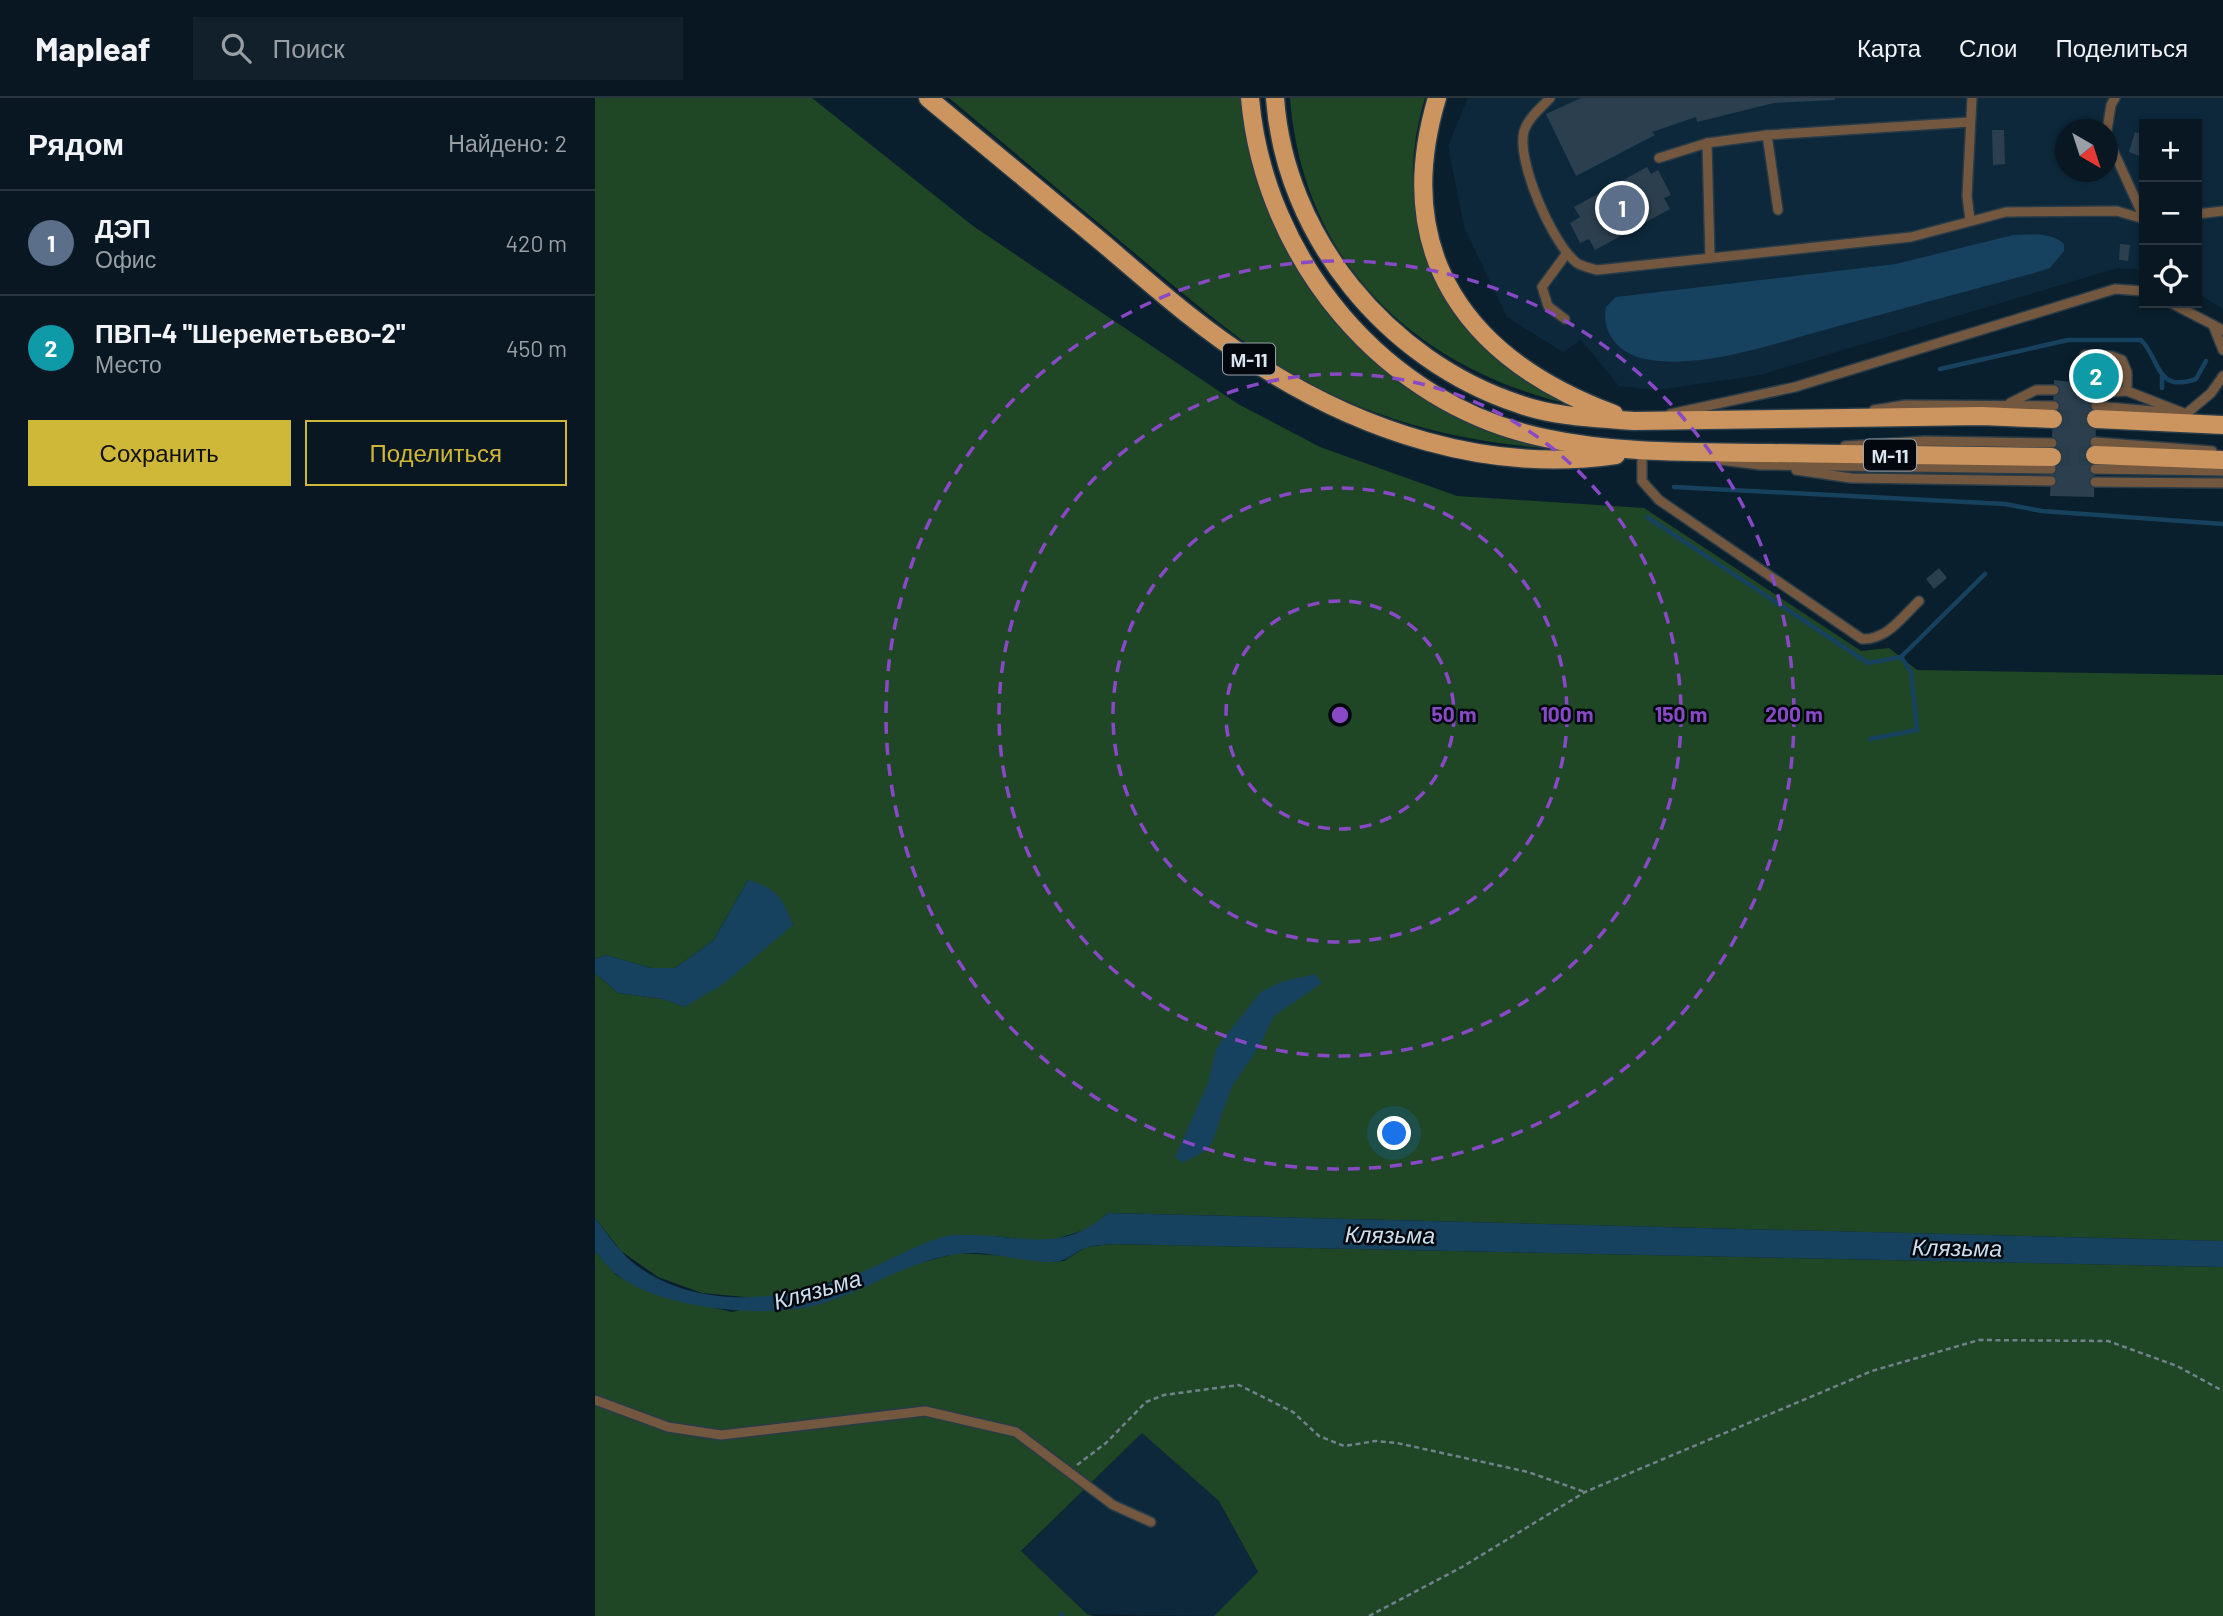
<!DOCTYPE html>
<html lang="ru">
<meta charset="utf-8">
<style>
body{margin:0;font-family:Barlow,sans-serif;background:#11202a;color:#f1f3f6}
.controls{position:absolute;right:21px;top:21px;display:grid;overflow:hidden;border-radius:0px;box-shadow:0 2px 5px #0004}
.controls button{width:63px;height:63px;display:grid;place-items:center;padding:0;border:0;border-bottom:2px solid #293640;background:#081722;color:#f1f3f6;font:35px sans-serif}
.compass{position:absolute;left:1460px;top:21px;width:63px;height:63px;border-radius:50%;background:#081722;box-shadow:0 2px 5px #0004;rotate:141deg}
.you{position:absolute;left:800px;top:1036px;width:24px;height:24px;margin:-18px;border:5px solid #fff;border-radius:50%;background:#1a73e8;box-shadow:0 0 0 10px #1a73e833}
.badge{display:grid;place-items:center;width:46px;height:46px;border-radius:50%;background:#cfb837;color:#fff;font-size:23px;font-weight:700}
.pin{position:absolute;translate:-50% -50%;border:4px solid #fff;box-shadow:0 2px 7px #0006}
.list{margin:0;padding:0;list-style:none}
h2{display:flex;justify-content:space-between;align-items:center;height:91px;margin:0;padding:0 28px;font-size:30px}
h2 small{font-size:23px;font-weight:400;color:#989fa5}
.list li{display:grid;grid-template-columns:46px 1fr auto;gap:21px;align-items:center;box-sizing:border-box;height:105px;padding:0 28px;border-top:2px solid #293640}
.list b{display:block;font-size:26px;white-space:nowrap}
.list p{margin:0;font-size:23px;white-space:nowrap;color:#989fa5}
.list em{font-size:23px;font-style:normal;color:#989fa5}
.actions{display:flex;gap:14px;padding:21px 28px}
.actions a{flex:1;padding:16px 0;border:2px solid #cfb837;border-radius:0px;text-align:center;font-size:24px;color:#cfb837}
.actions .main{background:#cfb837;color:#111}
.icon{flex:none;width:38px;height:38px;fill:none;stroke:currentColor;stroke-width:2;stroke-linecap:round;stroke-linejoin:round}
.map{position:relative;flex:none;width:1628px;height:1518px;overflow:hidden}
header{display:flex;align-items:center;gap:42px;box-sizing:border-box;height:98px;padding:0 35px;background:#081722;border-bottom:2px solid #293640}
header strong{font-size:33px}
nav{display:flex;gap:38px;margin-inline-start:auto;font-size:24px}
.search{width:490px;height:63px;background:#11202a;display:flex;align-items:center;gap:18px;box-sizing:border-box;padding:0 24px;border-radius:0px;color:#989fa5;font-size:26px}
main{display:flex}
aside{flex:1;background:#081722}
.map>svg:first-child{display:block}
.built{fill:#0d283b;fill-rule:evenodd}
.green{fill:#1f4725}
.water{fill:#17425f}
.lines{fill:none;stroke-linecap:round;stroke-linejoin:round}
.stream{stroke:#17425f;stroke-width:4.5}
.building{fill:#2b3f4f}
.primary-tunnel{stroke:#293d4a;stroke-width:18;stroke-dasharray:18 9;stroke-linecap:butt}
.lane-casing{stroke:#273b48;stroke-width:12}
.primary-casing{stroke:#273b48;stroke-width:21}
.path{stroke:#71828e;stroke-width:2.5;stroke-dasharray:5 3.5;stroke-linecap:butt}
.lane{stroke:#73583f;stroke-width:9}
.primary{stroke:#cc945e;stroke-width:18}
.ring{fill:none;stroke:#8948c6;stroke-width:3.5;stroke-dasharray:12 9}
.labels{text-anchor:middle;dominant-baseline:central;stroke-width:5;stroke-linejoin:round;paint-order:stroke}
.shield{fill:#02080e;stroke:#98a3ac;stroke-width:2}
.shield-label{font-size:19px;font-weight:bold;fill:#d9e6f0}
.water-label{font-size:23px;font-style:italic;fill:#ccdfee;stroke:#02080e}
.centre{fill:#8948c6;stroke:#02080e;stroke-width:3.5}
.ring-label{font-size:21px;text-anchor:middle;font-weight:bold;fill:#8948c6;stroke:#02080e;stroke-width:5;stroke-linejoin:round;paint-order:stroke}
</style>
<header>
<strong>Mapleaf</strong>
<div class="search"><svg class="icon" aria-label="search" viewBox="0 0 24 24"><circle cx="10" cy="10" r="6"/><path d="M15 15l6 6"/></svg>Поиск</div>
<nav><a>Карта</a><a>Слои</a><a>Поделиться</a></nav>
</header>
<main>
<aside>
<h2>Рядом<small>Найдено: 2</small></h2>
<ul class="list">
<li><span class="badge" style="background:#5c6f8a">1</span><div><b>ДЭП</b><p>Офис</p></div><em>420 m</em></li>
<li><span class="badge" style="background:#0f9aa8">2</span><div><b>ПВП-4 &quot;Шереметьево-2&quot;</b><p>Место</p></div><em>450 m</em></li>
</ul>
<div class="actions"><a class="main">Сохранить</a><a>Поделиться</a></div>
</aside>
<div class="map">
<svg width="1628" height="1518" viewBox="0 0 1628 1518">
<rect width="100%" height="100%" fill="#0a1f2d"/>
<g class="built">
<path d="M873,0H1628V211L1602,195V26H1549V172L1522,170L1165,277L1062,292L1024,288L986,242L968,254L912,219L869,129L853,48ZM1470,32H1512V74H1470Z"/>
<polygon points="547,1335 624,1403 663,1475 619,1518 492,1516 426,1454"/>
</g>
<g class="green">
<polygon points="0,0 217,0 378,128 643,306 725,349 862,398 1049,410 1266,553 1294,550 1322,572 1628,577 1628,1143 513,1115 496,1130 451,1144 398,1138 187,1198 160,1200 107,1195 63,1179 26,1153 0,1120 0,875 23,895 68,901 89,909 198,826 153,782 118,843 80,870 56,870 11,857 0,861"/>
<path d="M354,0H646C659,128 726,239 836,306C871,327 912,339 951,350C849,343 747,313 662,253C616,220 573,183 530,147C471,98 413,49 354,0Z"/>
<path d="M695,0H830C790,130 852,250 973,306C818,268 708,164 695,0Z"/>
<polygon points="517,1146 1628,1169 1628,1518 619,1518 663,1474 624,1403 547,1335 426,1453 492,1516 499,1518 0,1518 0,1153 21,1177 58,1195 137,1214 363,1155 413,1158 454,1164 469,1163 491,1149"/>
</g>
<g class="water">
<path d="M1418,137C1434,137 1456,133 1469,146V153L1455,170L1439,175C1370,194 1301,212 1233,231C1176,246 1109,272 1050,261C1024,256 1006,235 1011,209L1021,199L1301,166Z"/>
<path d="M153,782C182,790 187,799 198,827L127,887L89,909L68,901L23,895L0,875V861L11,857L56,870H80L118,843Z"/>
<polygon points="720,876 727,885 679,918 664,949 637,988 617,1045 608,1054 588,1065 580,1059 613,985 621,951 628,941 666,894 686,884"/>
<path d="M513,1115L1628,1143V1169L517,1146C508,1147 498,1147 490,1150C478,1155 471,1164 457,1164C426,1165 394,1151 362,1156C313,1163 269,1194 222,1207C168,1221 67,1211 22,1177C14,1171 7,1161 0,1153V1120C13,1137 25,1155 42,1168C105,1213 190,1203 257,1178C289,1166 319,1147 351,1138C359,1136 369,1137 377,1137C430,1138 469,1155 513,1115Z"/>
</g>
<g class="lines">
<g class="stream">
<path d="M1345,271L1473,242H1546C1566,262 1560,295 1601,281L1611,263"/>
<polyline points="1567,290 1567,279"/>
<polyline points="1079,389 1410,406 1447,413 1628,426"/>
<polyline points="1052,419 1273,565 1306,559 1390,476"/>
<polyline points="1275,641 1322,632 1316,574 1306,559"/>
<polyline points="466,1518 467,1516"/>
</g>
</g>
<g class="building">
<polygon points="986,0 1240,0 1240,2 1179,5 1102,24 1101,19 1057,34 1060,37 981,78 951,16"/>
<polygon points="1397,32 1409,32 1410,66 1398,67"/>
<polygon points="1540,34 1549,37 1545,58 1534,54"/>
<polygon points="1052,69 1056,76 1063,72 1076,97 1069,100 1075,111 1000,152 994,141 985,145 975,125 985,119 979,109"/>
<polygon points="1525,146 1535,147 1533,163 1524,162"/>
<polygon points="1485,269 1518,270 1518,286 1492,285 1502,287 1499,399 1455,398 1459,282 1484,285"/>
<polygon points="1344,470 1352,480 1339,491 1331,481"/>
</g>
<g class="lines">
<g class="primary-tunnel">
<polyline points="1458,321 1501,321"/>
<polyline points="1457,359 1500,357"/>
</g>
<g class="lane-casing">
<g id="lane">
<path d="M955,0C946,10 933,20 929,33C921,63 958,147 982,165C988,169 996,170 1002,172L1316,139L1411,114L1522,113L1549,121"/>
<polyline points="1512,32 1516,7 1520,0"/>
<polyline points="1172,37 1183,112"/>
<polyline points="1512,39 1549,120"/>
<polyline points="1064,60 1112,45"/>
<polyline points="1602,116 1628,113"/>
<polyline points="1375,122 1372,98 1377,0"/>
<polyline points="1115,160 1112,45 1172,37 1375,24"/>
<polyline points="1576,205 1628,232"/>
<polyline points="970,221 953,208 947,189 972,155"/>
<polyline points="1618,227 1628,252"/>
<polyline points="1490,257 1516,258 1527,262 1532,274 1532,293"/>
<polyline points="1501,295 1532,293 1591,316 1616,295 1628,278"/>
<polyline points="1415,305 1441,292 1459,292"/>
<polyline points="1501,308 1581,315"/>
<polyline points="1279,312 1310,307 1459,308"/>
<polyline points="1075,316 1200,289 1520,191 1549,193"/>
<polyline points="1500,344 1617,353"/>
<polyline points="1250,348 1329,343 1457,345"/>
<path d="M1050,353H1047V383L1064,402L1267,541C1292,542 1307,519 1324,503"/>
<polyline points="1126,362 1165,367 1456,371"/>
<polyline points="1500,371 1628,373"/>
<polyline points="1201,372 1256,380 1456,383"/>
<polyline points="1500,384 1628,385"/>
<polyline points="0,1302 73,1329 126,1337 330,1313 421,1334 518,1407 556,1424"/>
</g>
</g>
<g class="primary-casing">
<g id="primary">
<path d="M333,0C392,49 450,97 509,146C557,187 605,230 659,264C765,333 893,376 1021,357"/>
<path d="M655,0C669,161 789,307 950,340C1024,356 1101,354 1176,355C1270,356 1363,358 1457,359"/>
<path d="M680,0C690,139 793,263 924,306C960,319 1001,320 1039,323L1387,318L1458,321"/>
<path d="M842,0C795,157 873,262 1019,316"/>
<polyline points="1501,321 1628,327"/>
<polyline points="1500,357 1628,362"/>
</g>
</g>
<g class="path">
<polyline points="482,1367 511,1345 551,1304 569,1297 644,1287 698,1314 724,1338 749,1348 781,1343 802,1345 933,1374 990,1394"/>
<polyline points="774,1518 867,1469 990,1394 1277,1273 1384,1242 1513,1243 1582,1268 1628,1293"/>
</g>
<use href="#lane" class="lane"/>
<use href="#primary" class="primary"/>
</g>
<g class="ring">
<circle cx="745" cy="617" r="114"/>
<circle cx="745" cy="617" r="227"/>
<circle cx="745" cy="617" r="341"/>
<circle cx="745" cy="617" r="454"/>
</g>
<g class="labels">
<g class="shield">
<rect x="628" y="245.5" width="52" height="31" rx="5"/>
<rect x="1269" y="341.5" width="52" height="31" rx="5"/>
</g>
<g class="shield-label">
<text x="654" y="261">М-11</text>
<text x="1295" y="357">М-11</text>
</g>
<g class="water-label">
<text transform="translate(795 1136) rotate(1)">Клязьма</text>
<text transform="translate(1362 1149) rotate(1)">Клязьма</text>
<text transform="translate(222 1191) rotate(-16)">Клязьма</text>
</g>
</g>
<circle cx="745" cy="617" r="10" class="centre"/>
<g class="ring-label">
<text x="859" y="624">50 m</text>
<text x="972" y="624">100 m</text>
<text x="1086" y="624">150 m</text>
<text x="1199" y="624">200 m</text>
</g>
</svg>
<div class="controls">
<button>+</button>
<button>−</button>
<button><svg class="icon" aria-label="locate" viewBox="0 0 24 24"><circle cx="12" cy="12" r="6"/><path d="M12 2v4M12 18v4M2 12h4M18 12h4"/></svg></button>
</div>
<svg class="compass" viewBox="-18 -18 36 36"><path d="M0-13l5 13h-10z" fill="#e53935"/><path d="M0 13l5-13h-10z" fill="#989fa5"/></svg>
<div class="you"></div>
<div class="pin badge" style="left:1027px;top:110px;background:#5c6f8a">1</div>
<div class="pin badge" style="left:1501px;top:278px;background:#0f9aa8">2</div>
</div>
</main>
